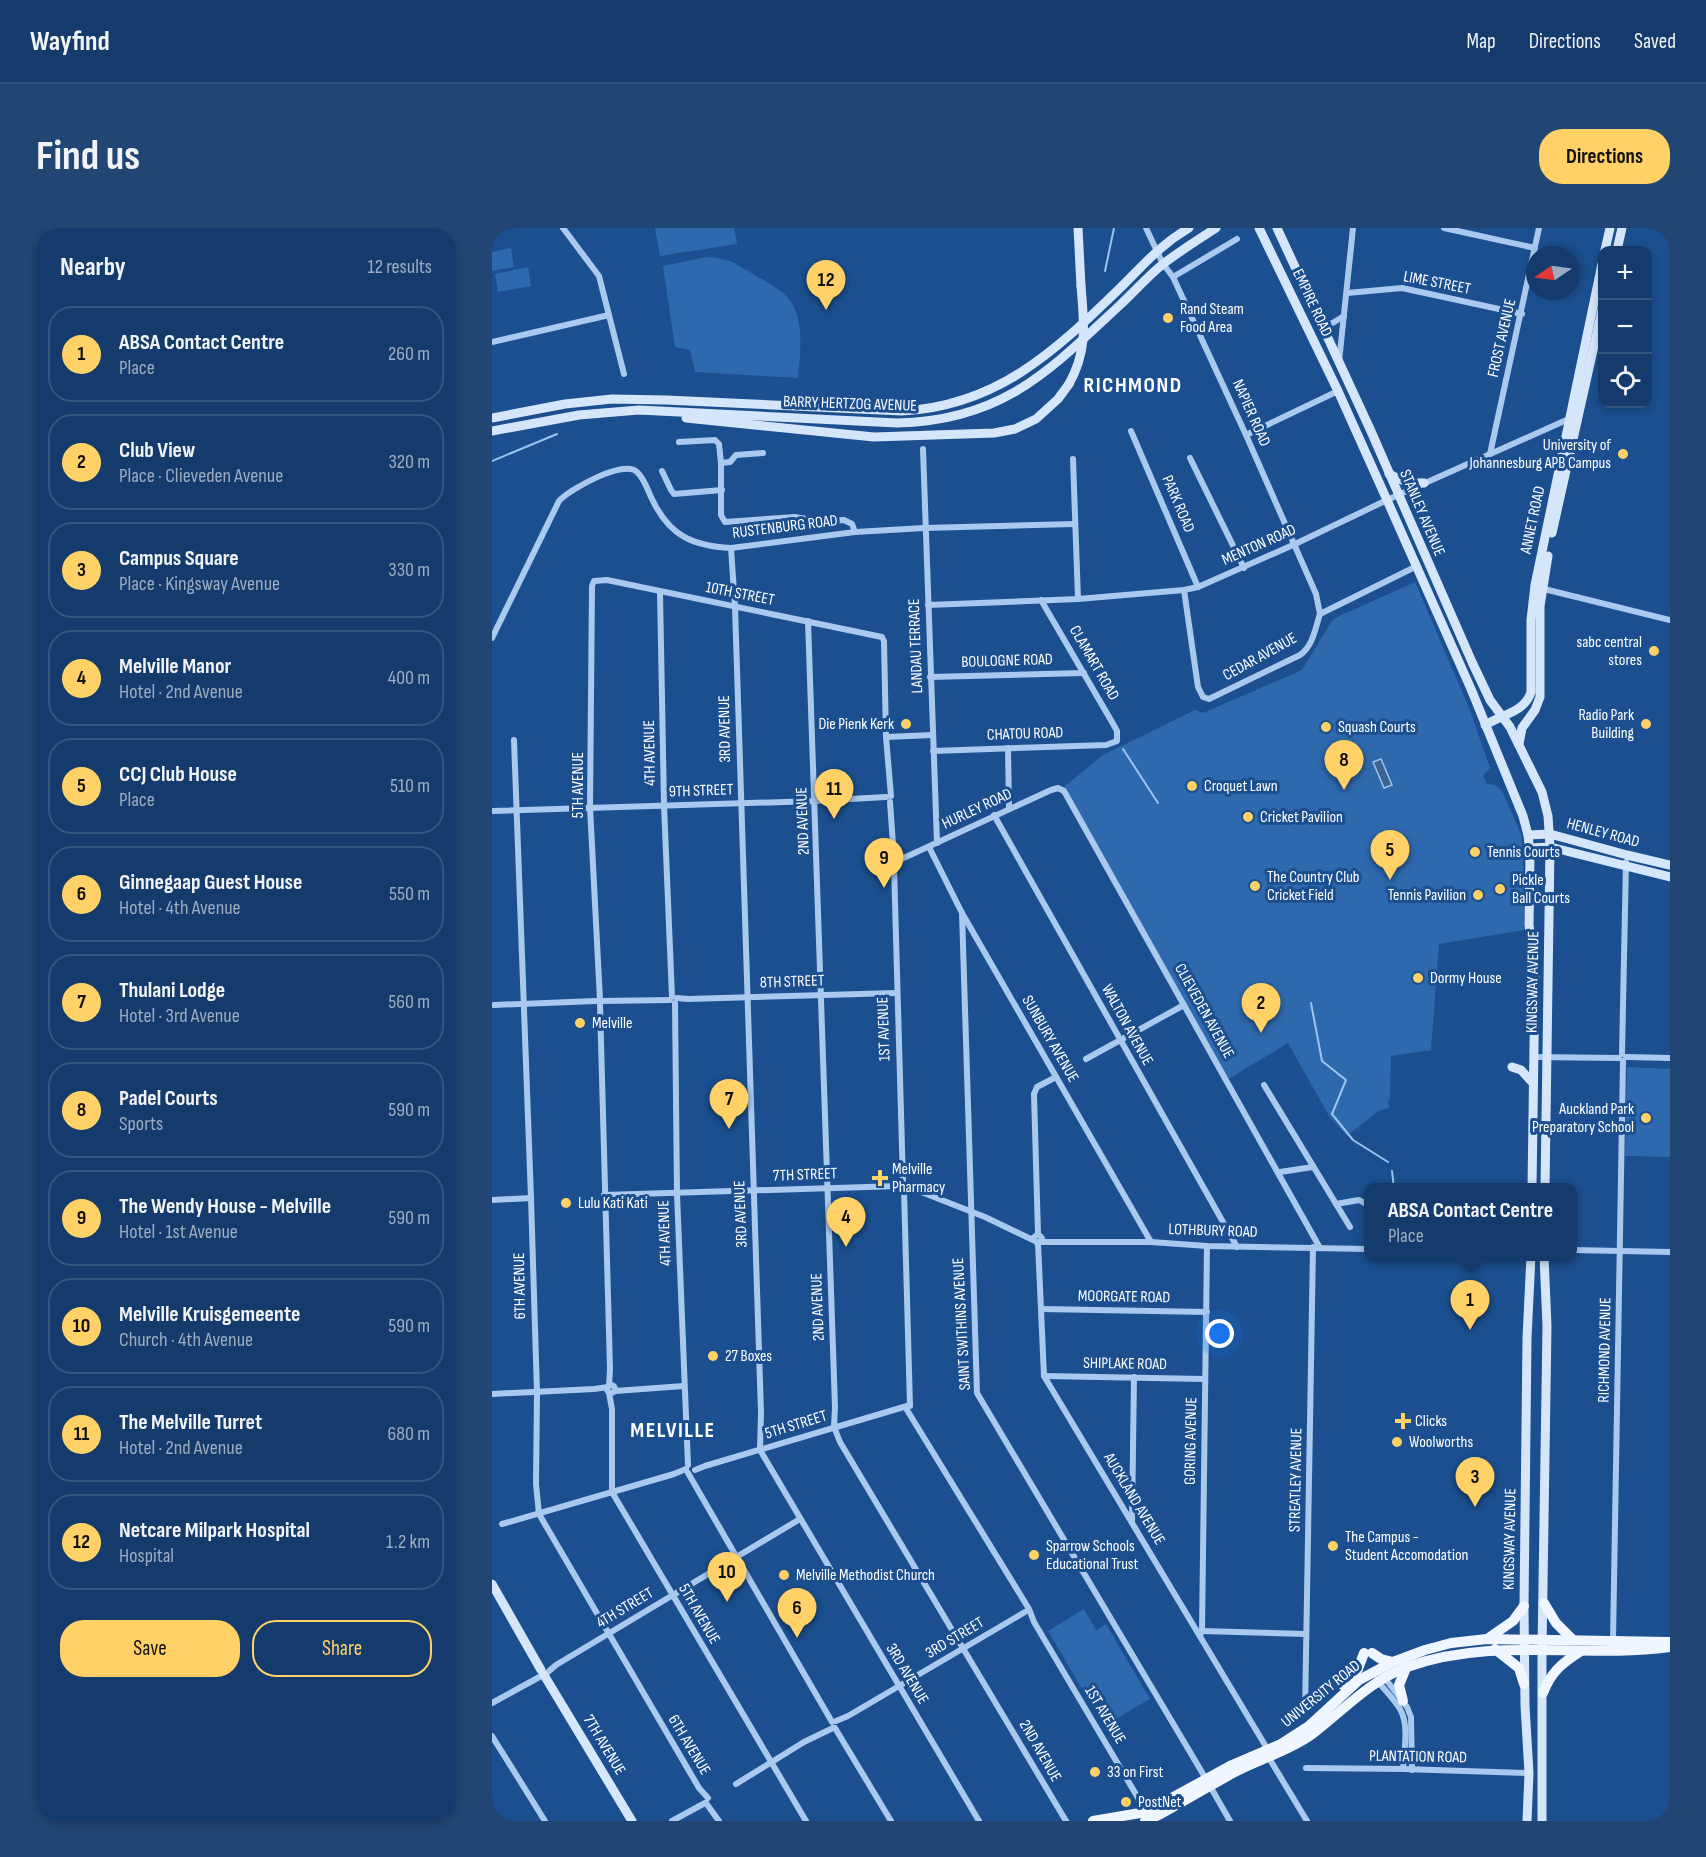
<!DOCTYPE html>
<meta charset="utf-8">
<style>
body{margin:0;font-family:"Sofia Sans Condensed",sans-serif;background:#214673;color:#f1f3f6}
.controls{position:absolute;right:18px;top:18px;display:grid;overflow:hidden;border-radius:12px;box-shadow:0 3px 9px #0003}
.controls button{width:54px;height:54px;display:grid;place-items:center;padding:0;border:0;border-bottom:2px solid #33557e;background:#143b6b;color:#f1f3f6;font:30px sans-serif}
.compass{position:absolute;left:1034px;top:18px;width:54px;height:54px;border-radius:50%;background:#143b6b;box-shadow:0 3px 9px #0003;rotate:257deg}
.you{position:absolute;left:728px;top:1106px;width:21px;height:21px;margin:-15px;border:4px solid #fff;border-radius:50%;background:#1a73e8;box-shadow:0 0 0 9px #1a73e833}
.badge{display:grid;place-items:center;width:39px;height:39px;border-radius:50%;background:#ffd166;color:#111;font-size:20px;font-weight:700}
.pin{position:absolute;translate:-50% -50px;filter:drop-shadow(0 2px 3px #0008)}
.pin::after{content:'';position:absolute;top:32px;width:21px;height:18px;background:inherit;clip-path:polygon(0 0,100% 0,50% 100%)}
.popup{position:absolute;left:872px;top:955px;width:213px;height:78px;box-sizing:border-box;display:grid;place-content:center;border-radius:12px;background:#143b6b;filter:drop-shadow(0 2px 4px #0005);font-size:20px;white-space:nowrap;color:#9dadc1}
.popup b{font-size:22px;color:#f1f3f6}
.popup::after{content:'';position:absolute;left:50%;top:100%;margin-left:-12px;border:12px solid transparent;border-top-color:#143b6b}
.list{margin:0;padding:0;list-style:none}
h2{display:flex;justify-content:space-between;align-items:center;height:78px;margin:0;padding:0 24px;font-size:26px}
h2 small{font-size:20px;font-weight:400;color:#9dadc1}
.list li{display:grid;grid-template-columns:39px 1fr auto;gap:18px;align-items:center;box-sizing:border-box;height:96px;margin:0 12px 12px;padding:0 12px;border:2px solid #33557e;border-radius:24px}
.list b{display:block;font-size:22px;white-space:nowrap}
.list p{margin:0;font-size:20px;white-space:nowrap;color:#9dadc1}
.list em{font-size:20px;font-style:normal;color:#9dadc1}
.actions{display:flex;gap:12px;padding:18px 24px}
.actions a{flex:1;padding:14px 0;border:2px solid #ffd166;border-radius:24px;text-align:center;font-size:21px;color:#ffd166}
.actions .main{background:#ffd166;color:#111}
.icon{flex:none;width:33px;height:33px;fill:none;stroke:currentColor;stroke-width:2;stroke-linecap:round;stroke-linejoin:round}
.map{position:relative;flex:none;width:1178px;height:1593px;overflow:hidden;border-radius:24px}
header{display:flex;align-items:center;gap:36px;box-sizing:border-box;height:84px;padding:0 30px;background:#143b6b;border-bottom:2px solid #33557e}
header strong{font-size:28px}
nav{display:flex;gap:33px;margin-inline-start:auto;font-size:21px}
.intro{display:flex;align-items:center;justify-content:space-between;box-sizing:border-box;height:144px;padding:0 36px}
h1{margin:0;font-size:42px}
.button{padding:15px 27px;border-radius:24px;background:#ffd166;color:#111;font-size:21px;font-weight:700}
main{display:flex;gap:36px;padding:0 36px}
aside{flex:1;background:#143b6b;border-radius:24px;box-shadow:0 3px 9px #0003}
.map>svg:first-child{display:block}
.green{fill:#2e69ad}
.water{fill:#3c6290;stroke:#9cc4f0;stroke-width:1.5}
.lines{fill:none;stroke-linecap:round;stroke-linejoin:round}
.stream{stroke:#9cc4f0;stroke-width:2}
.street{stroke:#a9c9ee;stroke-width:6}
.secondary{stroke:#d6e6fa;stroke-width:9}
.primary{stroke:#f0f6ff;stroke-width:10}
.secondary-bridge{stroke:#d6e6fa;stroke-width:9}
.poi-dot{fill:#ffd166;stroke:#1b4f8f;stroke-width:2}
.labels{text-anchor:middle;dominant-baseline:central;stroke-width:6;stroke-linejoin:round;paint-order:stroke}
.street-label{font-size:16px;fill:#fff;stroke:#1b4f8f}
.poi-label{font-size:16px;fill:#fff;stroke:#1b4f8f;text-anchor:start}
.district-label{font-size:22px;font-weight:bold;letter-spacing:1.5px;fill:#fff;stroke:#1b4f8f}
</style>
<header>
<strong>Wayfind</strong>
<nav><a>Map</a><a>Directions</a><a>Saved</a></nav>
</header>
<div class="intro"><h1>Find us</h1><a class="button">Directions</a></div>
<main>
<aside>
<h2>Nearby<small>12 results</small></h2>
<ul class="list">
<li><span class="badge">1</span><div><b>ABSA Contact Centre</b><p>Place</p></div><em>260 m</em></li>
<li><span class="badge">2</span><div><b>Club View</b><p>Place · Clieveden Avenue</p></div><em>320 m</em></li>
<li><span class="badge">3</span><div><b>Campus Square</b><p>Place · Kingsway Avenue</p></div><em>330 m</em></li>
<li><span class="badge">4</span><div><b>Melville Manor</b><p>Hotel · 2nd Avenue</p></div><em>400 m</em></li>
<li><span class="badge">5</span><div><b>CCJ Club House</b><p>Place</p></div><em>510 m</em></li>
<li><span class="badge">6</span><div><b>Ginnegaap Guest House</b><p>Hotel · 4th Avenue</p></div><em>550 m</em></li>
<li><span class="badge">7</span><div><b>Thulani Lodge</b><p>Hotel · 3rd Avenue</p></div><em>560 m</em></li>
<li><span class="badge">8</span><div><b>Padel Courts</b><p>Sports</p></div><em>590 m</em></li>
<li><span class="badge">9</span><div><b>The Wendy House - Melville</b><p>Hotel · 1st Avenue</p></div><em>590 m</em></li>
<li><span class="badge">10</span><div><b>Melville Kruisgemeente</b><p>Church · 4th Avenue</p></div><em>590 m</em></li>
<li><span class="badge">11</span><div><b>The Melville Turret</b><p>Hotel · 2nd Avenue</p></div><em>680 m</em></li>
<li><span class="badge">12</span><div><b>Netcare Milpark Hospital</b><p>Hospital</p></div><em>1.2 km</em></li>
</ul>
<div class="actions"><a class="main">Save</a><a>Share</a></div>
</aside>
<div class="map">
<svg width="1178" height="1593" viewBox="0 0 1178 1593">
<rect width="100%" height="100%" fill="#1b4f8f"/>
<g class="green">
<polygon points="163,0 242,0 245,16 168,28"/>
<polygon points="19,20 22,39 0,43 0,24"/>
<path d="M214,29C236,30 243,35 261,46C274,54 294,63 301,77C312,98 308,128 306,150L203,144L198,122L183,119L171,38Z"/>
<polygon points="36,39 39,58 6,64 3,46"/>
<polygon points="923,354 978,482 998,540 991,548 995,556 1004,557 1010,563 1029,606 1031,623 1032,702 947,716 939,822 899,828 898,871 896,872 897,880 886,883 855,908 837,888 796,815 735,852 569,561 611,527 703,482 711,485 810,442 841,391"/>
<polygon points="1135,839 1178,841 1178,929 1133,928"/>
<polygon points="592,1381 604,1402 614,1396 658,1471 612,1498 556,1403"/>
</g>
<polygon class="water" points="889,531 900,557 892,560 881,534"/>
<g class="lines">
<g class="stream">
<polyline points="613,43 622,0"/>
<polyline points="0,233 65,206"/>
<polyline points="631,521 666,575"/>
<polyline points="819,775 830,833 854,852 840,886 861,912 896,934"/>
<polyline points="900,943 902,960"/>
</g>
<g class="street">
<polyline points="71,0 107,48 132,146"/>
<polyline points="654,0 671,36 681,49 754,207 824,366 828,386"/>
<polyline points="952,0 1043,20"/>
<polyline points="681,49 745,11"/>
<polyline points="855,65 910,60 1030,86"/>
<polyline points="830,93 839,96 852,88"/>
<polyline points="0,114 117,87"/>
<polyline points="847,134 861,0"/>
<polyline points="639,203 706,359"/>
<polyline points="754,207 846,163"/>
<polyline points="187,214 223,212 227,216 229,235"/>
<polyline points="431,221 445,615"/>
<polyline points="271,225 244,227 238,234 229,235 229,287 233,294 303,289 325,293 352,292 360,296 363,304"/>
<polyline points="998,226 1047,0"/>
<polyline points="698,230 752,340"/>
<polyline points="581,231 586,371"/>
<polyline points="170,243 179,262 182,266 230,262"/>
<polyline points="239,320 243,379 269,1185 268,1222 487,1593"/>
<polyline points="1048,360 1178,392"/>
<path d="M692,362L706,459L711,469L717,471L808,427C821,418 823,401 828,386L925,338"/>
<polyline points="168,364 172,577 180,769"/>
<polyline points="436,377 586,371 692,362 706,359 801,317 895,272 1079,190"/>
<polyline points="316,393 343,1179 342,1199 348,1214 574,1593"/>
<path d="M0,410L67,273C78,261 132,231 145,244C153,251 156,264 161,273C178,308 201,318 239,320L363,304L432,300L582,296"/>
<polyline points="438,449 592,445"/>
<polyline points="394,509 440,507"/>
<polyline points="22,512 39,970 45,1164 44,1256 47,1286 207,1560 216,1570"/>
<polyline points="516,520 517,580"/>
<polyline points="441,523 614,517 625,513 625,503 620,494 549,372"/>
<polyline points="398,574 402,630"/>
<polyline points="0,583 323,573 394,569"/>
<polyline points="502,587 745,1019"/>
<polyline points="437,619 470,685 659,1014"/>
<polyline points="403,634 559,562 566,560 572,563 828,1020"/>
<polyline points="401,635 403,632 401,630 398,632 401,635 402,639 411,955"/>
<polyline points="470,685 485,1165 714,1551"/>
<polyline points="185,770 196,771 404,765"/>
<polyline points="108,772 98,579 100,358 102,353 115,352 390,409 392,413 394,509 399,568"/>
<polyline points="109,773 178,772"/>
<polyline points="183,775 185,966 196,1237"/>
<polyline points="2,777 104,773"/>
<polyline points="108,777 118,1141 117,1158"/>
<polyline points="1130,826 1134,634"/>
<polyline points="1041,829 1127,830"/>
<polyline points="1134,829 1178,830"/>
<polyline points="594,831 692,777"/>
<polyline points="772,857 858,999"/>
<polyline points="788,944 821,939"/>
<polyline points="414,958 493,989 541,1012"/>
<polyline points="412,962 418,1178"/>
<polyline points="112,967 407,958"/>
<polyline points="0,972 39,970"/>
<polyline points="844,976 867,972 876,977"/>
<polyline points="546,1006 541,1010 545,1015 549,1013 550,1010 546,1006 542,866 545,859 564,849"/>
<polyline points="548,1014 659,1014 715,1018 876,1021"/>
<polyline points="546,1015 552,1148 776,1522"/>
<polyline points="1080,1022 1178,1024"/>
<polyline points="549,1081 715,1084"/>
<polyline points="552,1148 713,1151"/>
<circle cx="119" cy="1161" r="4"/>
<polyline points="123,1163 192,1158"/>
<polyline points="117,1165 120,1181 120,1264 314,1593"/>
<polyline points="0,1166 102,1161 116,1159"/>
<polyline points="415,1182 537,1381 542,1394 655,1585"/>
<polyline points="203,1242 213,1238 415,1178"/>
<polyline points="196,1245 340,1494"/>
<polyline points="640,1293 642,1149"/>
<polyline points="10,1296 182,1246 194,1241"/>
<polyline points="710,1403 814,1406"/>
<polyline points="708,1408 710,1403 715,1018"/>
<polyline points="1121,1412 1131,833"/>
<polyline points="56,1444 64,1437 308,1291"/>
<polyline points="892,1449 915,1479 919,1489 920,1542"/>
<path d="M885,1452C892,1462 903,1471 909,1483C917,1499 912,1523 911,1541"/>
<polyline points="0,1475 51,1447"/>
<polyline points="813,1484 821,1019"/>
<polyline points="344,1493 356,1488 533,1384"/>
<polyline points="343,1500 399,1593"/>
<polyline points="0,1508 53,1593"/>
<polyline points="777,1530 815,1593"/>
<polyline points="814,1540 911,1541 1037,1545"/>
<polyline points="244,1556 312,1514 341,1500"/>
<polyline points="718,1558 738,1593"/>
<polyline points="214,1575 227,1593"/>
<polyline points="180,1593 213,1575"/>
</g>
<g class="secondary">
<polyline points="586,0 589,58"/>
<polyline points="767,0 846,163 895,272 979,461 1031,588 1036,607 1038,627 1037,697 1043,747 1040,960"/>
<polyline points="785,0 878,201 980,434 998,472 1018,499 1050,564 1056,588 1058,619 1053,960"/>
<polyline points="1113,22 1118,0"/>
<polyline points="1125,22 1130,0"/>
<path d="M0,190L73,176L120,171L174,172L410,183C504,178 561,125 625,63C651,38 665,19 697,0"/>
<polyline points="194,190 382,209 502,205 523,201 544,191 566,171 577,156"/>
<path d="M0,203L87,187L147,182L405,195C510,193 557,143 628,77C643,63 656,48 671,36C688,23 707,11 724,0"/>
<polyline points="897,246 916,255 932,255"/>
<polyline points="1060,305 1110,82"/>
<path d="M993,497C1009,487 1033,484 1039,464V392L1043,357L1110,36"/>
<polyline points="1027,516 1030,500 1043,482 1048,469 1048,378 1056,328"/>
<polyline points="1036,607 1058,606 1135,627 1178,637"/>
<polyline points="1038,620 1058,619 1178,649"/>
<polyline points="1020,839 1029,842 1041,855"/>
<polyline points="0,1356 49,1442"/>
<polyline points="52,1447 140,1593"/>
<polyline points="1035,1593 1037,1545 1033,1478 1032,1378 1035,1110 1039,1028"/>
<polyline points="1050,1593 1050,1422 1055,1098 1052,1028"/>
</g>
<g class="primary">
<polyline points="1052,1375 1064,1395 1080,1411"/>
<polyline points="995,1411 1021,1393 1032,1378"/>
<polyline points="1003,1421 1027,1440 1032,1456"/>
<polyline points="880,1425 889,1431 901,1434"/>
<polyline points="851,1457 866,1441 872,1425"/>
<path d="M1051,1465C1059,1444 1070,1435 1089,1423"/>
<polyline points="911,1473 907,1457 914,1440"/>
<polyline points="601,1593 654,1584 740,1537 789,1516 817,1498 867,1452 901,1434 933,1422 959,1415 995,1411 1178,1414"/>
<path d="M653,1593C665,1589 675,1582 686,1576C704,1566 723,1555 741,1545C767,1531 795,1524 819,1507C851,1483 877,1453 915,1439C1001,1408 1090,1431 1178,1419"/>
</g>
<path class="secondary-bridge" d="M577,156C596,122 592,95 589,58"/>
</g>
<g class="poi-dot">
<circle cx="676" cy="90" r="6"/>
<circle cx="1131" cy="226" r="6"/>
<circle cx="1162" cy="423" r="6"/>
<circle cx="414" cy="496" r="6"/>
<circle cx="1154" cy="496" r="6"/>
<circle cx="834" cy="499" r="6"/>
<circle cx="700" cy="558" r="6"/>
<circle cx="756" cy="589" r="6"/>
<circle cx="983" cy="624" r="6"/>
<circle cx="763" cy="658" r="6"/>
<circle cx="1008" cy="661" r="6"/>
<circle cx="986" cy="667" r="6"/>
<circle cx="926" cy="750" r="6"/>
<circle cx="88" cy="795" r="6"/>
<circle cx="1154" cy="890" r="6"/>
<path d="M385 941h6v6h6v6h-6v6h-6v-6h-6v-6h6z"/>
<circle cx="74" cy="975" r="6"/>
<circle cx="221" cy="1128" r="6"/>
<path d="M908 1184h6v6h6v6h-6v6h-6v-6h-6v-6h6z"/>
<circle cx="905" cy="1214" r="6"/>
<circle cx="841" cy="1318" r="6"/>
<circle cx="542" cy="1327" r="6"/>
<circle cx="292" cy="1347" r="6"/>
<circle cx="603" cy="1544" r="6"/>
<circle cx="634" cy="1574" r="6"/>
</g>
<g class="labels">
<g class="street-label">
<text transform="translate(945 55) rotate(11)">LIME STREET</text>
<text transform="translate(820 75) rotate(65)">EMPIRE ROAD</text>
<text transform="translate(1010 110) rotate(-77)">FROST AVENUE</text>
<text transform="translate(358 176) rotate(2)">BARRY HERTZOG AVENUE</text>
<text transform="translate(759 185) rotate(66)">NAPIER ROAD</text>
<text transform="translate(686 276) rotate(67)">PARK ROAD</text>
<text transform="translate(930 285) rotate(67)">STANLEY AVENUE</text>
<text transform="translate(1041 292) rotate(-78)">ANNET ROAD</text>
<text transform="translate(293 299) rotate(-7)">RUSTENBURG ROAD</text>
<text transform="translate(767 317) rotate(-24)">MENTON ROAD</text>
<text transform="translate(248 366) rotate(11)">10TH STREET</text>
<text transform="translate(424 418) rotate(-92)">LANDAU TERRACE</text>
<text transform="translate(768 429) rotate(-29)">CEDAR AVENUE</text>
<text transform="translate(515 433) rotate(-2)">BOULOGNE ROAD</text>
<text transform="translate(602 435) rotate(60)">CLAMART ROAD</text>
<text transform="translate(233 501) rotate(-91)">3RD AVENUE</text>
<text transform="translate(533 506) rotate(-2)">CHATOU ROAD</text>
<text transform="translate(158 525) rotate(-91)">4TH AVENUE</text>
<text transform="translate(86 557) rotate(-90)">5TH AVENUE</text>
<text transform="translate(209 563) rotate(-2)">9TH STREET</text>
<text transform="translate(485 581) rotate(-25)">HURLEY ROAD</text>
<text transform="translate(311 593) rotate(-92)">2ND AVENUE</text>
<text transform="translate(1111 605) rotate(15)">HENLEY ROAD</text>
<text transform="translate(300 754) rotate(-2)">8TH STREET</text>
<text transform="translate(1041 754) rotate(-89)">KINGSWAY AVENUE</text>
<text transform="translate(712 783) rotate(61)">CLIEVEDEN AVENUE</text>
<text transform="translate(635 797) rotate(61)">WALTON AVENUE</text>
<text transform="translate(392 801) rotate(-92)">1ST AVENUE</text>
<text transform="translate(558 811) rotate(60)">SUNBURY AVENUE</text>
<text transform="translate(313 947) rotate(-2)">7TH STREET</text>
<text transform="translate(249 986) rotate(-92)">3RD AVENUE</text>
<text transform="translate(721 1003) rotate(2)">LOTHBURY ROAD</text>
<text transform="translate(173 1005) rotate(-92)">4TH AVENUE</text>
<text transform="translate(28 1058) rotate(-91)">6TH AVENUE</text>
<text transform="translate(632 1069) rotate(1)">MOORGATE ROAD</text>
<text transform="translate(326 1079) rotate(-92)">2ND AVENUE</text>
<text transform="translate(470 1096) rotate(-93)">SAINT SWITHINS AVENUE</text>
<text transform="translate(1113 1122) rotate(-89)">RICHMOND AVENUE</text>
<text transform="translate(633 1136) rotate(1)">SHIPLAKE ROAD</text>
<text transform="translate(304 1197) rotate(-17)">5TH STREET</text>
<text transform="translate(699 1213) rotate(-89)">GORING AVENUE</text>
<text transform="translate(804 1252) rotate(-89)">STREATLEY AVENUE</text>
<text transform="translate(642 1271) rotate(59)">AUCKLAND AVENUE</text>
<text transform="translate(1018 1311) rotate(-89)">KINGSWAY AVENUE</text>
<text transform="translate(133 1380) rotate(-31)">4TH STREET</text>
<text transform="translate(207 1386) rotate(60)">5TH AVENUE</text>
<text transform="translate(463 1410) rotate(-31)">3RD STREET</text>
<text transform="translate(415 1446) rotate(59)">3RD AVENUE</text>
<text transform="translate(829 1466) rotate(-39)">UNIVERSITY ROAD</text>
<text transform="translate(613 1487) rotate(59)">1ST AVENUE</text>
<text transform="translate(112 1517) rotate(59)">7TH AVENUE</text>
<text transform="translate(197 1517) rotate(59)">6TH AVENUE</text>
<text transform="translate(548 1523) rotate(60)">2ND AVENUE</text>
<text transform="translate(926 1529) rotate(1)">PLANTATION ROAD</text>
</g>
<g class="poi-label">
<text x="688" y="81">Rand Steam<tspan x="688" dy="18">Food Area</tspan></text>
<text x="1119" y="217" text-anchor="end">University of<tspan x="1119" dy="18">Johannesburg APB Campus</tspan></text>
<text x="1150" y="414" text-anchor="end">sabc central<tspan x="1150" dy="18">stores</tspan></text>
<text x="1142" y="487" text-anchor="end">Radio Park<tspan x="1142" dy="18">Building</tspan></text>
<text x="402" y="496" text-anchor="end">Die Pienk Kerk</text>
<text x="846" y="499">Squash Courts</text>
<text x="712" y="558">Croquet Lawn</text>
<text x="768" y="589">Cricket Pavilion</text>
<text x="995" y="624">Tennis Courts</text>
<text x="775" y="649">The Country Club<tspan x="775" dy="18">Cricket Field</tspan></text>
<text x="1020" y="652">Pickle<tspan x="1020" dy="18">Ball Courts</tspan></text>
<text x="974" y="667" text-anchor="end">Tennis Pavilion</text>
<text x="938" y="750">Dormy House</text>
<text x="100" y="795">Melville</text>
<text x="1142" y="881" text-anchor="end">Auckland Park<tspan x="1142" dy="18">Preparatory School</tspan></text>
<text x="400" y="941">Melville<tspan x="400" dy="18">Pharmacy</tspan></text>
<text x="86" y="975">Lulu Kati Kati</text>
<text x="233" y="1128">27 Boxes</text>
<text x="923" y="1193">Clicks</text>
<text x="917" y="1214">Woolworths</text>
<text x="853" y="1309">The Campus -<tspan x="853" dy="18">Student Accomodation</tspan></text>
<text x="554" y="1318">Sparrow Schools<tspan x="554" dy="18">Educational Trust</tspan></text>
<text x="304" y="1347">Melville Methodist Church</text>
<text x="615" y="1544">33 on First</text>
<text x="646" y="1574">PostNet</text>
</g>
<g class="district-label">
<text x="641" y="157">RICHMOND</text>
<text x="181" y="1202">MELVILLE</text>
</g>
</g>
</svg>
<div class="controls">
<button>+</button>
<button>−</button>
<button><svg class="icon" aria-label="locate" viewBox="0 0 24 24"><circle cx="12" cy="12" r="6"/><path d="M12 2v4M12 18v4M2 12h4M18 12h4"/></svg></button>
</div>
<svg class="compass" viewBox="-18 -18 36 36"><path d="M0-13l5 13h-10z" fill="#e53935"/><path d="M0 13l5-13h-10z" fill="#9dadc1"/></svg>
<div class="you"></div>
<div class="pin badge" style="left:978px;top:1102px">1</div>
<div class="popup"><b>ABSA Contact Centre</b>Place</div>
<div class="pin badge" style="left:769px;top:805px">2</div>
<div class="pin badge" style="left:983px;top:1279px">3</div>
<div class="pin badge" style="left:354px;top:1019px">4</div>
<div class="pin badge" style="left:898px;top:652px">5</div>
<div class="pin badge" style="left:305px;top:1410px">6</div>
<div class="pin badge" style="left:237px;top:901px">7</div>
<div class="pin badge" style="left:852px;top:562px">8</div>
<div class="pin badge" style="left:392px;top:660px">9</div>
<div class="pin badge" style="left:235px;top:1374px">10</div>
<div class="pin badge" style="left:342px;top:591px">11</div>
<div class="pin badge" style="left:334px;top:82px">12</div>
</div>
</main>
